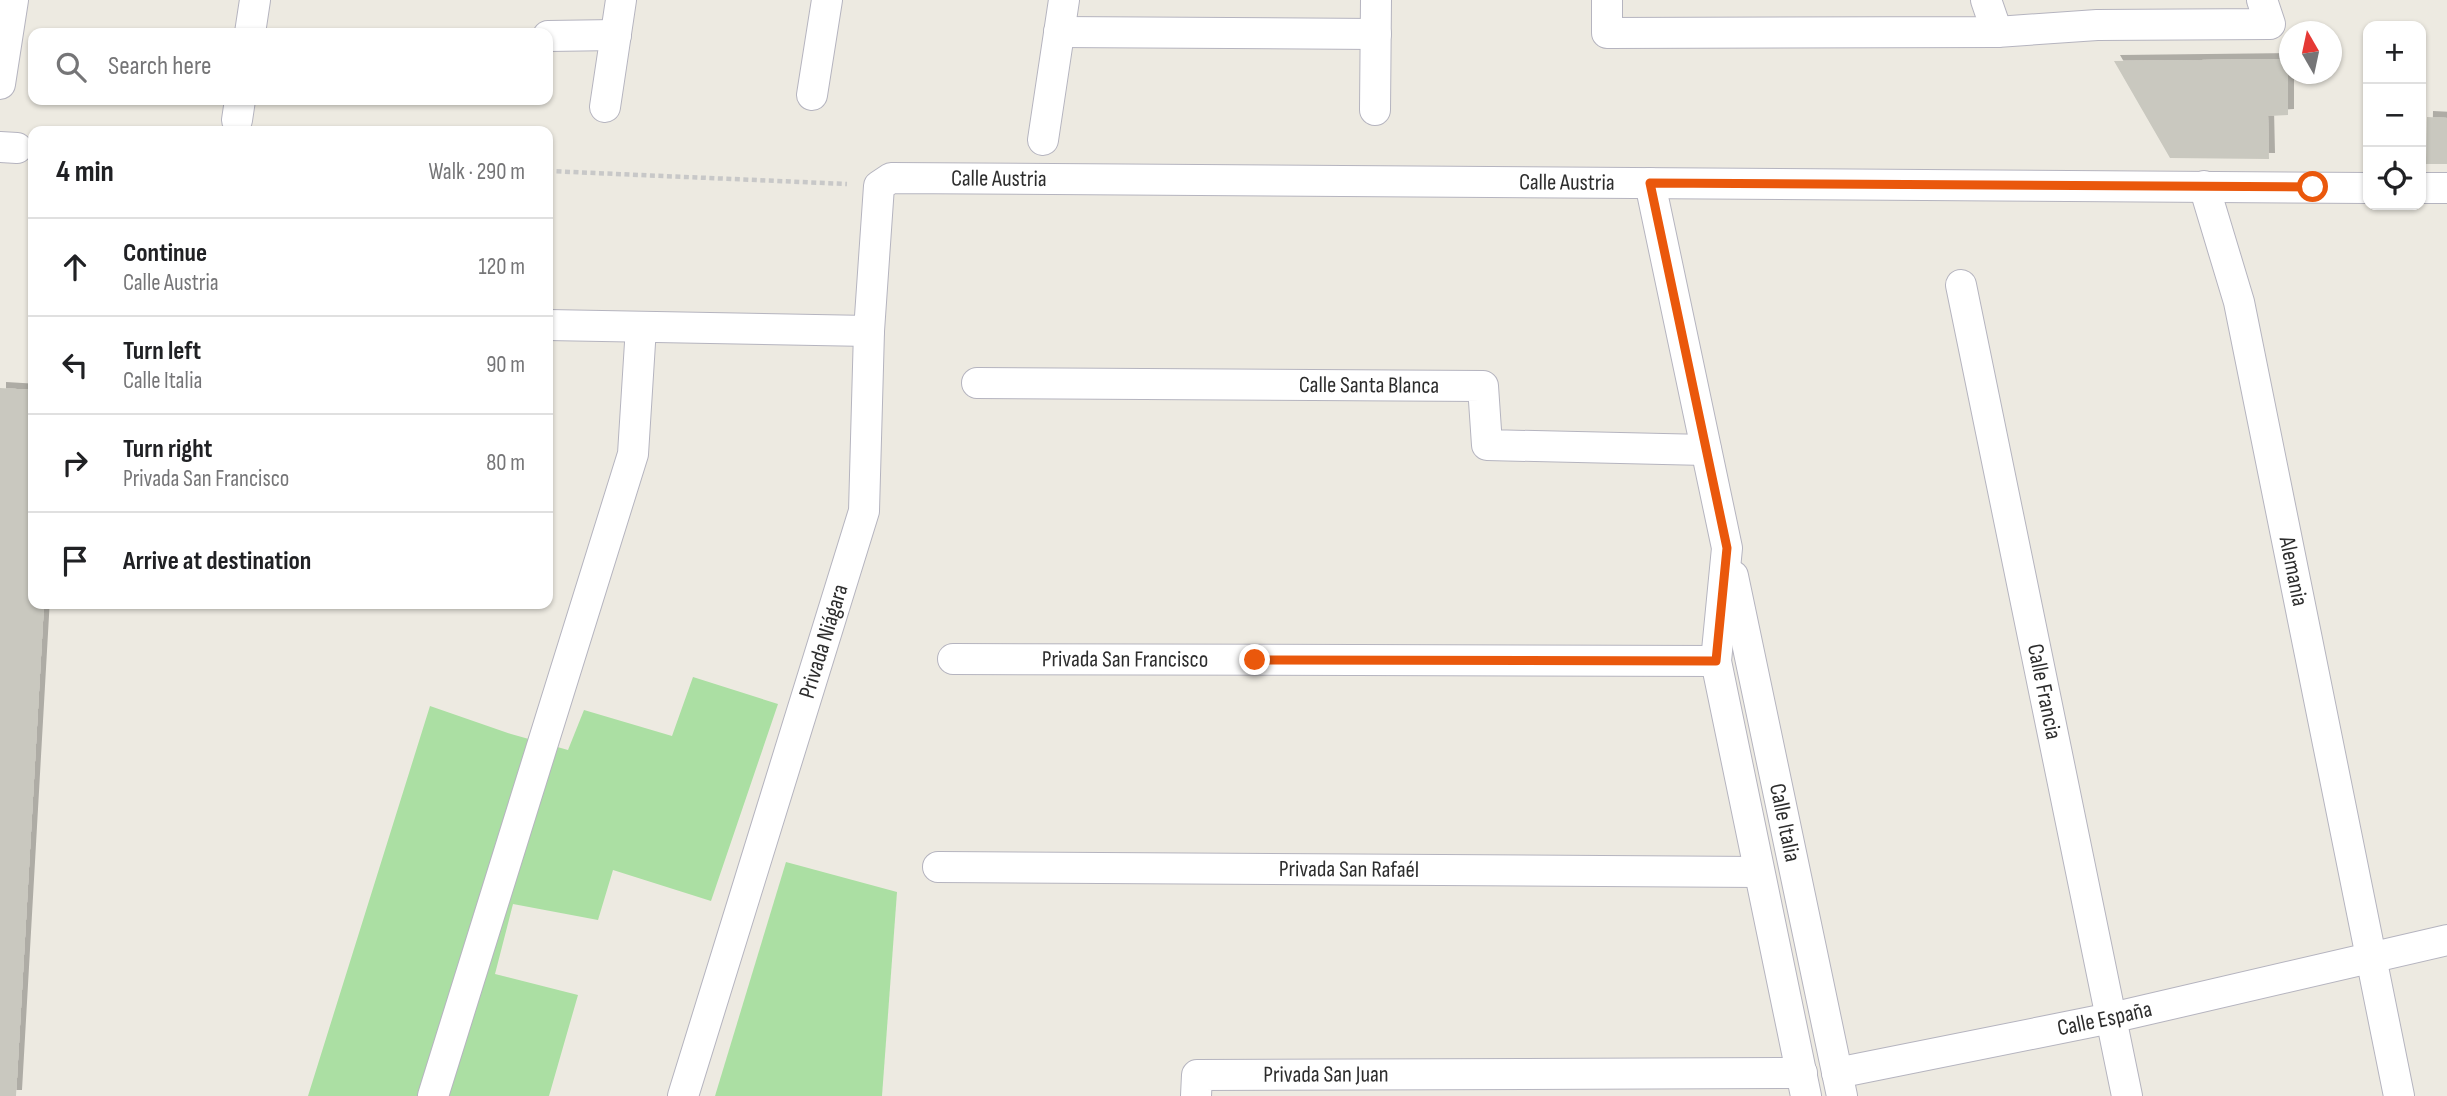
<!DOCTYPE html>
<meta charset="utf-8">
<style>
body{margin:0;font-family:"Sofia Sans Condensed",sans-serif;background:#f2f2f2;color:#202124}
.controls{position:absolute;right:21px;top:21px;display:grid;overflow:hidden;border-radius:14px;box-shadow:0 2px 5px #0004}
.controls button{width:63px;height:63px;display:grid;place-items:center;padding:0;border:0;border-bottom:2px solid #e0e0e0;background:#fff;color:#202124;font:35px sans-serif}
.compass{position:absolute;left:2279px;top:21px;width:63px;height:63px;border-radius:50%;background:#fff;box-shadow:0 2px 5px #0004;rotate:351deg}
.stop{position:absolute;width:21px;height:21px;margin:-16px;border:5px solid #ea580c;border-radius:50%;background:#fff}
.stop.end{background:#ea580c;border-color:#fff;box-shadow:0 2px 7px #0008}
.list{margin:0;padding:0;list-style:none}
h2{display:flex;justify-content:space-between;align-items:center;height:91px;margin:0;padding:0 28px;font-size:30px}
h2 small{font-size:23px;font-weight:400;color:#757577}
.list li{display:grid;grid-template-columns:46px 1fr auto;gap:21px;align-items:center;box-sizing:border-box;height:98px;padding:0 28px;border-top:2px solid #e0e0e0}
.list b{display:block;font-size:26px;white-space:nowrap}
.list p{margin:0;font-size:23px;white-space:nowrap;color:#757577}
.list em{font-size:23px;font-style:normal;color:#757577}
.icon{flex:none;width:38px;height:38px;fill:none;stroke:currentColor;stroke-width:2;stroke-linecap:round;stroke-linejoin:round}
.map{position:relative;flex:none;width:2447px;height:1096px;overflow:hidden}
.search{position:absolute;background:#fff;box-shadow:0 2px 5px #0004;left:28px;top:28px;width:525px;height:77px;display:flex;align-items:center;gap:18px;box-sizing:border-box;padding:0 24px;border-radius:14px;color:#757577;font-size:26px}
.panel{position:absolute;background:#fff;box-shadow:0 2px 5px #0004;left:28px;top:126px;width:525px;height:483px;border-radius:14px}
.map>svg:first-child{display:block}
.green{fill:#abdfa3}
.building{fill:#c9c8bf;filter:url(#shadow)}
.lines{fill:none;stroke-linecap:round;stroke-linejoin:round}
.minor-casing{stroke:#b5b4bf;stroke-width:32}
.path{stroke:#c8c8c8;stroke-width:4.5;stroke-dasharray:5 3.5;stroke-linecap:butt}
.minor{stroke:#fff;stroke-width:30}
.route{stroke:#ea580c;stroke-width:9}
.labels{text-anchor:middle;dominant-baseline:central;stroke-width:6;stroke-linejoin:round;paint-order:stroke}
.street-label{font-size:23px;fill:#2d2d2d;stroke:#fff}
</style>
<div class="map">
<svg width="2447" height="1096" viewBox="0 0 2447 1096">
<defs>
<filter id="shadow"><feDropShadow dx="6" dy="-6" stdDeviation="0" flood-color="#0004"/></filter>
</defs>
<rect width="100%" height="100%" fill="#edeae1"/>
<g class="green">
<polygon points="693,677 778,704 711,901 613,870 598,920 513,904 495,974 578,995 549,1096 308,1096 430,706 511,734 568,750 584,710 672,736"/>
<polygon points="786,862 897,892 882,1096 715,1096"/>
</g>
<g class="building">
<polygon points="2288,59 2288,115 2268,116 2269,159 2170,158 2114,61"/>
<polygon points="2427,117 2447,118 2447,164 2426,164"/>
<polygon points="0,388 33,390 33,604 44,604 16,1096 0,1096"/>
</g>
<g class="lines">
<g class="minor-casing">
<g id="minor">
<polyline points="1607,0 1607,33 1997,32 2097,25 2270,24 2262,0"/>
<polyline points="1986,0 1997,32"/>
<polyline points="1059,32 1376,34"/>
<polyline points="250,33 255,0"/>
<polyline points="548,36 616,35"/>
<polyline points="0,84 13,0"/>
<polyline points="812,95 827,0"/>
<polyline points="605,107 621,0"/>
<polyline points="1375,110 1376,0"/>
<polyline points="237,120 240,100"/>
<polyline points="1043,140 1064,0"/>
<polyline points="0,147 17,148"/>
<polyline points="1650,183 1727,548 1716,661 1806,1096"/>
<path id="s1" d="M2204,186L2239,302L2399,1096"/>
<polyline points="2421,188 2447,188"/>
<path id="s2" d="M1961,285L2127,1096"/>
<polyline points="548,325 869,331"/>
<path id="s3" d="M977,383L1483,386L1487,445L1706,450"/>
<path id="s4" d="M1733,576L1842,1096"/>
<path id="s5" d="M953,659L1716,661"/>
<path id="s6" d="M938,867L1759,872"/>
<path id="s7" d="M1837,1073L2111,1018L2447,940"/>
<polyline points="433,1096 633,454 641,327"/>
<path id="s8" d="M683,1096L864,511L869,331L879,186L891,178L2368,188"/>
<path id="s9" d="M1196,1096L1197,1075L1802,1073"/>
</g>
</g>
<polyline class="path" points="548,171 847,184"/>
<use href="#minor" class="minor"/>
</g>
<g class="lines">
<polyline class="route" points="1255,660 1716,661 1727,548 1650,183 2313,187"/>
</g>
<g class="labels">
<g class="street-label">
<text stroke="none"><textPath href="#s8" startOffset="1060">Calle Austria</textPath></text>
<text stroke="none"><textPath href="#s8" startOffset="1628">Calle Austria</textPath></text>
<text stroke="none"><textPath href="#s3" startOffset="392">Calle Santa Blanca</textPath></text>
<text stroke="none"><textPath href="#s1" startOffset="396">Alemania</textPath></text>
<text stroke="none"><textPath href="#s8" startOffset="476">Privada Niágara</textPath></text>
<text stroke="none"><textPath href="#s5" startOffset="172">Privada San Francisco</textPath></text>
<text stroke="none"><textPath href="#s2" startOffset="415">Calle Francia</textPath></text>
<text stroke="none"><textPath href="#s4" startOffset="252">Calle Italia</textPath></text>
<text stroke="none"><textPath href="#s6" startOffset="411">Privada San Rafaél</textPath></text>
<text stroke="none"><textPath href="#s7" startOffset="273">Calle España</textPath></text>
<text stroke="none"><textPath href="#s9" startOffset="150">Privada San Juan</textPath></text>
</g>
</g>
</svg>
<div class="controls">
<button>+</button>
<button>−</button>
<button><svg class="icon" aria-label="locate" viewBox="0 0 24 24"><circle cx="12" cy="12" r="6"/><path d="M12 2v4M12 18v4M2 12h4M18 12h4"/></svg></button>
</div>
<svg class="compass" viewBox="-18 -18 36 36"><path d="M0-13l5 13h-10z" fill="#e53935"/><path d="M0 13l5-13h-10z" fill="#757577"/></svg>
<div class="stop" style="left:2313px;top:187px"></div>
<div class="stop end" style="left:1255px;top:660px"></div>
<div class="search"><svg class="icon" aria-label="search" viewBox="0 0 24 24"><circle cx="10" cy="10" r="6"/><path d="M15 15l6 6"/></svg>Search here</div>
<section class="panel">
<h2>4 min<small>Walk · 290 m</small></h2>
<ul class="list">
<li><svg class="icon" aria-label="ahead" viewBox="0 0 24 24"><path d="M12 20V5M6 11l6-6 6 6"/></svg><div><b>Continue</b><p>Calle Austria</p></div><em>120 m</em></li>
<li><svg class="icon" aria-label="left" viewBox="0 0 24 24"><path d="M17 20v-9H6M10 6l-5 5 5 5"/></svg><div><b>Turn left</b><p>Calle Italia</p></div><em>90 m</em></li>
<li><svg class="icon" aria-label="right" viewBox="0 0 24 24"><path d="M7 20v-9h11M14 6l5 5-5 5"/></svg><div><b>Turn right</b><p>Privada San Francisco</p></div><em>80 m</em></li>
<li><svg class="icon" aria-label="arrive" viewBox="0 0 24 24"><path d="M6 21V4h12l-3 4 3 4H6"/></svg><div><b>Arrive at destination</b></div></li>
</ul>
</section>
</div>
